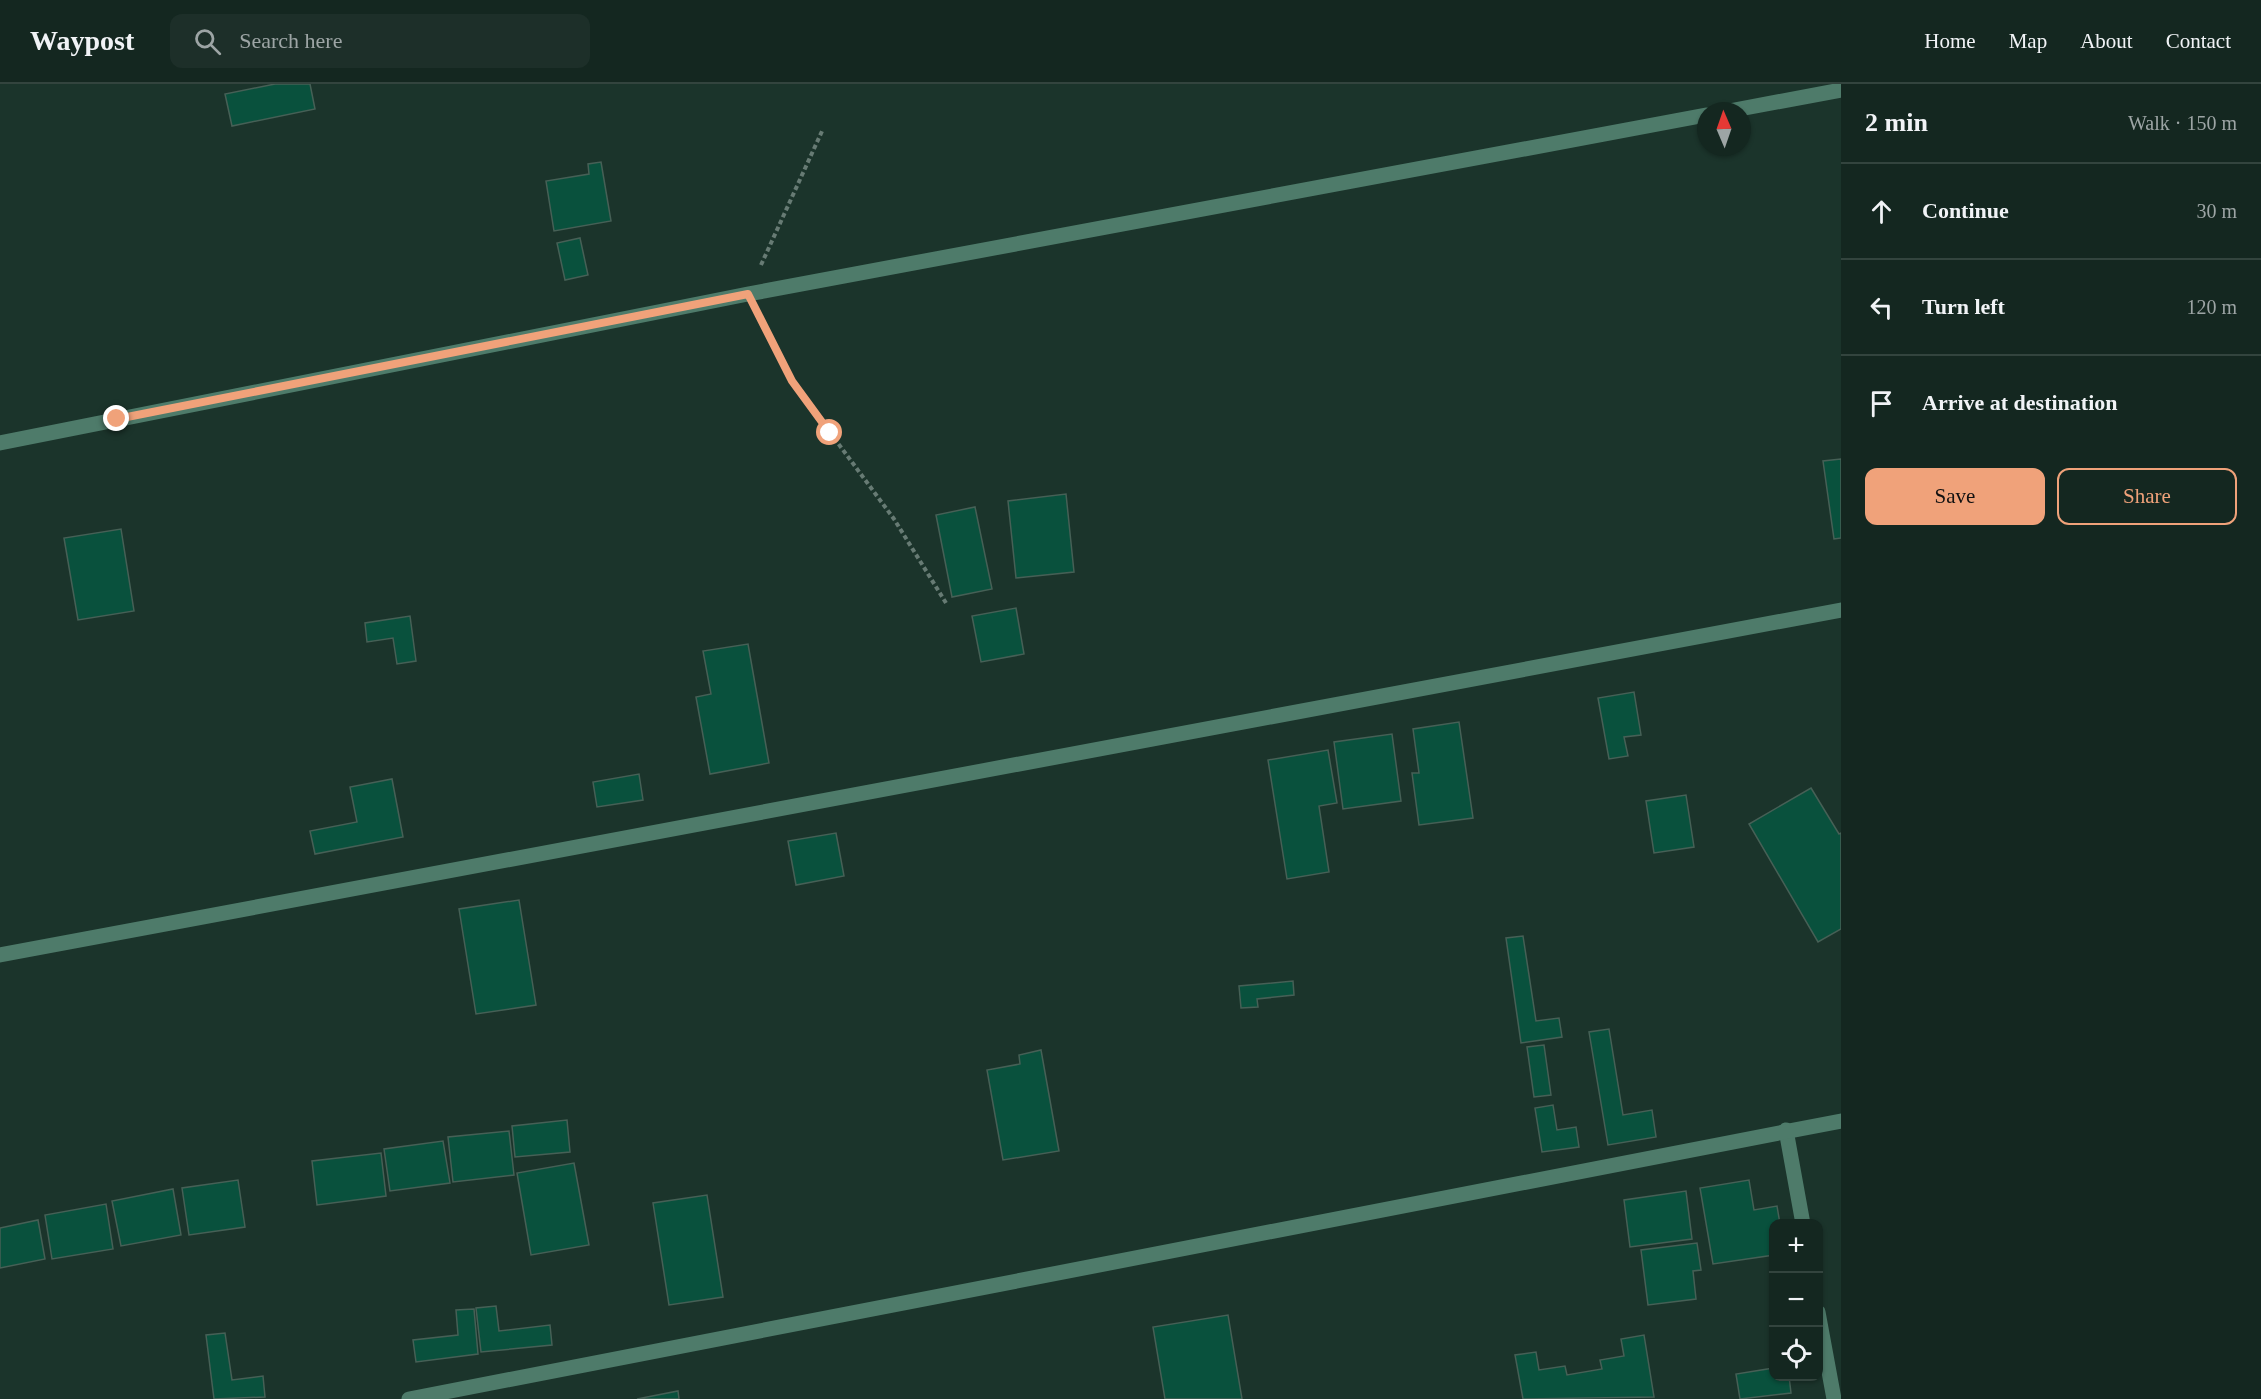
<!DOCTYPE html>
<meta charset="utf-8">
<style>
body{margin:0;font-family:"Times New Roman",serif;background:#1d2f29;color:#f1f3f6}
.controls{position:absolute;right:18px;bottom:18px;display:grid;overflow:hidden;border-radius:12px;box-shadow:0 2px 4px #0004}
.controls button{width:54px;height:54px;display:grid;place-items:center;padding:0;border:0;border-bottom:2px solid #33443e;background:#142720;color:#f1f3f6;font:30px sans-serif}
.compass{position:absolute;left:1697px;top:18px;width:54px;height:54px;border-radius:50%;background:#142720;box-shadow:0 2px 4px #0004;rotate:358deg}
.stop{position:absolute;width:18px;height:18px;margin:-14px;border:4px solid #f0a27a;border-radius:50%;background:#fff}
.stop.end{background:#f0a27a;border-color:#fff;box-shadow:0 2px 6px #0008}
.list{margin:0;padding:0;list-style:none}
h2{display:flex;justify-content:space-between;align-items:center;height:78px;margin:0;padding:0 24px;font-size:26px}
h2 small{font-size:20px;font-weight:400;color:#9da5a5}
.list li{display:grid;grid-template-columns:39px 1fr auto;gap:18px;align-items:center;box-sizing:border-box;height:96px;padding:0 24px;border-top:2px solid #33443e}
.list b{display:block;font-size:22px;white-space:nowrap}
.list em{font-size:20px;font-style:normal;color:#9da5a5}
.actions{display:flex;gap:12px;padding:18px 24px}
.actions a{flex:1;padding:14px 0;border:2px solid #f0a27a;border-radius:12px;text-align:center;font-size:21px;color:#f0a27a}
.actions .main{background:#f0a27a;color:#111}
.icon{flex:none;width:33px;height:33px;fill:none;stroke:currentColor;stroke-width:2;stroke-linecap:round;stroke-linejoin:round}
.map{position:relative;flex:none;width:1841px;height:1315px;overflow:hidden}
header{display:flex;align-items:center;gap:36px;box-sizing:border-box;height:84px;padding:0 30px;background:#142720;border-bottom:2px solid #33443e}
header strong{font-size:28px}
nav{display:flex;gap:33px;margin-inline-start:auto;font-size:21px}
.search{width:420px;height:54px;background:#1d2f29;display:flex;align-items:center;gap:15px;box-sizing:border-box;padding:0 21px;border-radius:12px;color:#9da5a5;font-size:22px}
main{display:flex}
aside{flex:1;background:#142720}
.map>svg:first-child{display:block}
.building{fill:#09513d;stroke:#466056;stroke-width:1.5}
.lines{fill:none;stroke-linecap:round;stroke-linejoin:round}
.path{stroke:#677b74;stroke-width:4;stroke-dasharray:4.5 3;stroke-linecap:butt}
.minor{stroke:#4e7b6a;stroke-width:15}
.route{stroke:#f0a27a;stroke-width:8}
</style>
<header>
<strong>Waypost</strong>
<div class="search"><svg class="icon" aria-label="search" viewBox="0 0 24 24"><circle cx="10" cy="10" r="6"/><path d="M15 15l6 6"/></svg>Search here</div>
<nav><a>Home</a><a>Map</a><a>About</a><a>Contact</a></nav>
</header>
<main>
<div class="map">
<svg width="1841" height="1315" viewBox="0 0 1841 1315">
<rect width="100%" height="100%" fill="#1b342b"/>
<g class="building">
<polygon points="275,0 310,0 315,25 232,42 225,10"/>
<polygon points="601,78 611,137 554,147 546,97 589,90 588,80"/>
<polygon points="580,154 588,191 565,196 557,159"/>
<polygon points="1841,375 1841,454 1834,455 1823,377"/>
<polygon points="1066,410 1074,488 1016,494 1008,417"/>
<polygon points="975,423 992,505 952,513 936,431"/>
<polygon points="121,445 134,527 78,536 64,454"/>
<polygon points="1016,524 1024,570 981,578 972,532"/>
<polygon points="410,532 416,577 397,580 393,554 367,558 365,539"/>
<polygon points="748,560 769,679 710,690 696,613 711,610 703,567"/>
<polygon points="1634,608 1641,651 1624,653 1628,672 1609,675 1598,614"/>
<polygon points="1459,638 1473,734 1419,741 1412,689 1419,689 1413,645"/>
<polygon points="1392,650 1401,717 1343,725 1334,658"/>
<polygon points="1328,666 1337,719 1319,722 1329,788 1287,795 1268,676"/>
<polygon points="639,690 643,716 597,723 593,698"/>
<polygon points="392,695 403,753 315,770 310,747 357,738 350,703"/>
<polygon points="1811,704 1839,750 1841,749 1841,845 1818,858 1749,740"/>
<polygon points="1686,711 1694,763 1654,769 1646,717"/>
<polygon points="836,749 844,792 796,801 788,757"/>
<polygon points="519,816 536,921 476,930 459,825"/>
<polygon points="1523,852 1536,937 1559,934 1562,953 1521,959 1506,854"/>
<polygon points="1293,897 1294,911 1257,915 1258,923 1241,924 1239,902"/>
<polygon points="1609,945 1623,1031 1652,1026 1656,1053 1608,1061 1589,948"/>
<polygon points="1544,961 1551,1011 1534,1013 1527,963"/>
<polygon points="1041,966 1059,1067 1003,1076 987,986 1020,980 1019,971"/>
<polygon points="1553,1021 1557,1046 1576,1043 1579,1063 1542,1068 1535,1024"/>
<polygon points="567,1036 570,1068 515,1073 512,1042"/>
<polygon points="509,1047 514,1091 453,1098 448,1053"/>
<polygon points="443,1057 450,1099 390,1107 384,1065"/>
<polygon points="381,1069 386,1112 317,1121 312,1077"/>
<polygon points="574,1079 589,1161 531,1171 517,1089"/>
<polygon points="238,1096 245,1143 189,1151 182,1104"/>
<polygon points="1749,1096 1754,1126 1777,1122 1780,1140 1774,1140 1774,1171 1713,1180 1700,1104"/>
<polygon points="173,1105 181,1151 121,1162 112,1117"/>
<polygon points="1686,1107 1692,1155 1630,1163 1624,1116"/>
<polygon points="707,1111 723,1213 669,1221 653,1119"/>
<polygon points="106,1120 113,1165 52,1175 45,1131"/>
<polygon points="38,1136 45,1175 0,1184 0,1144"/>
<polygon points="1697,1159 1701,1186 1693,1187 1696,1215 1648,1221 1641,1166"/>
<polygon points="496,1222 499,1247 550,1241 552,1261 481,1268 476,1224"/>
<polygon points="474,1225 478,1270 416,1278 413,1256 458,1251 456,1226"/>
<polygon points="1228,1231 1242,1315 1165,1315 1153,1243"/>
<polygon points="225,1249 232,1296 263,1292 265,1313 214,1315 206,1251"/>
<polygon points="1644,1251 1654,1313 1523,1315 1515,1271 1536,1268 1539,1286 1565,1282 1567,1291 1602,1285 1600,1276 1624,1272 1621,1255"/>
<polygon points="1774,1284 1774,1292 1789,1292 1791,1309 1740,1315 1736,1290"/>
<polygon points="678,1307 679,1315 637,1315"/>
</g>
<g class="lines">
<g class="path">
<polyline points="761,181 823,45"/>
<polyline points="760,233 792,297 894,435 946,519"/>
</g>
<g class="minor">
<polyline points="1729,27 1841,6"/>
<polyline points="0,359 748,210 1706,31"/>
<polyline points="0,871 1841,526"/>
<polyline points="1786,1046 1803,1140"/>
<polyline points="1818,1228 1834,1315"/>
<polyline points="409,1315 1841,1037"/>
</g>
</g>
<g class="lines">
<polyline class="route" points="117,335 748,210 792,297 830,349"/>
</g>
</svg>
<div class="controls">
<button>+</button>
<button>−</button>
<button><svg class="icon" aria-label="locate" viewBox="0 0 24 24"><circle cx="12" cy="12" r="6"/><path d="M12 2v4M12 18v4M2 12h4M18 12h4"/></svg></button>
</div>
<svg class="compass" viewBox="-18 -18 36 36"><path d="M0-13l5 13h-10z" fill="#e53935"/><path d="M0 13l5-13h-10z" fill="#9da5a5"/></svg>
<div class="stop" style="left:830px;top:349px"></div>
<div class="stop end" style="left:117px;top:335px"></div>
</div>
<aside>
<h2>2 min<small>Walk · 150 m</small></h2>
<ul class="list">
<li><svg class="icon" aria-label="ahead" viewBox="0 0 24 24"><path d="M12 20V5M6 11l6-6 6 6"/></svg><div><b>Continue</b></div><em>30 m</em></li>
<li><svg class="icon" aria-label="left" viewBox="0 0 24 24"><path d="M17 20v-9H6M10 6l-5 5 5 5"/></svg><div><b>Turn left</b></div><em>120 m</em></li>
<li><svg class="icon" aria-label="arrive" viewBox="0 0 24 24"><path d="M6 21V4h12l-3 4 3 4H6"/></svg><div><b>Arrive at destination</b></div></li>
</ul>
<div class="actions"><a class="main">Save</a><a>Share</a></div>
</aside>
</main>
